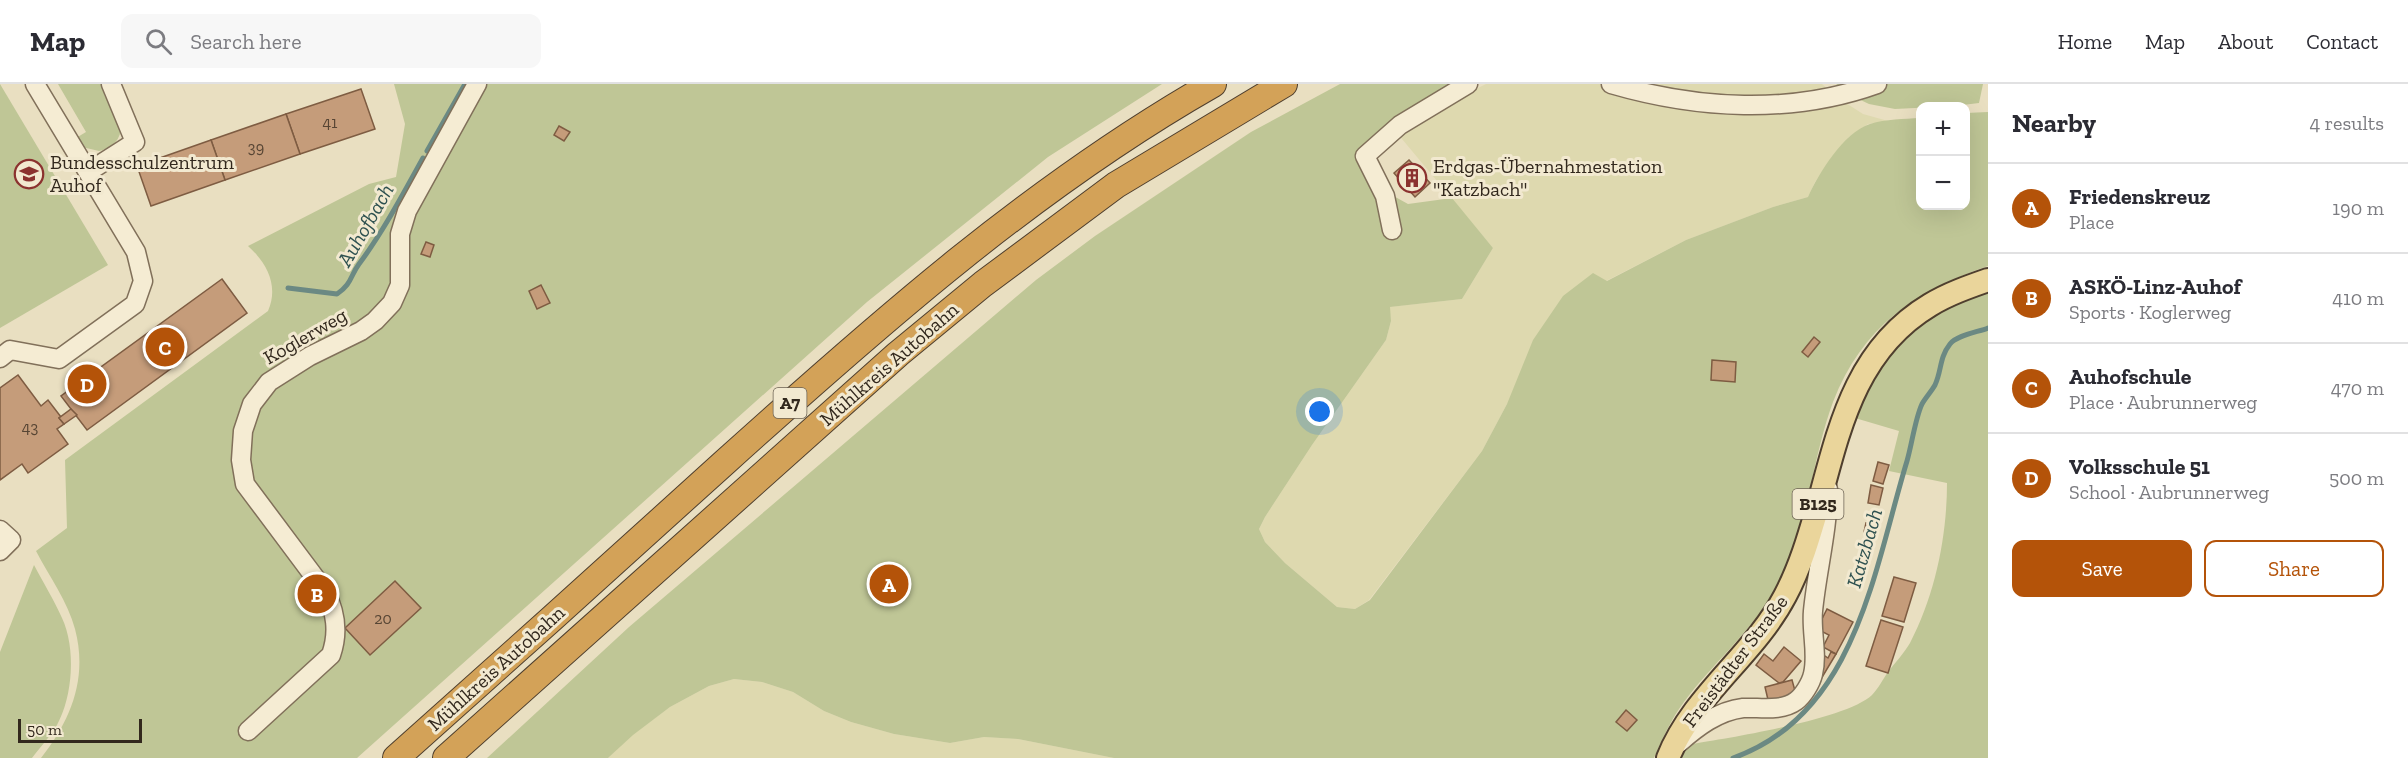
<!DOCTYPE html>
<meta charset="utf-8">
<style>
body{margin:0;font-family:"Zilla Slab",serif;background:#f7f7f7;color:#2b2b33}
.controls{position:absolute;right:18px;top:18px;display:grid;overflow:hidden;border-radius:12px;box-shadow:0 6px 24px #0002}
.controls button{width:54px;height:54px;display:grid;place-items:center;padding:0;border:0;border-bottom:2px solid #e1e1e2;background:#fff;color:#2b2b33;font:30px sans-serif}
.scale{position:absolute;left:18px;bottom:15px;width:124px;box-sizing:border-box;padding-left:6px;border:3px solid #32281d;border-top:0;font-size:16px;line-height:21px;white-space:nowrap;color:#32281d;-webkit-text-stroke:4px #f2e9d0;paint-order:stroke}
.you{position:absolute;left:1320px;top:328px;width:21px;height:21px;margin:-15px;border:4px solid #fff;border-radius:50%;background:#1a73e8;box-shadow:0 0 0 9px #1a73e833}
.badge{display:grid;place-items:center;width:39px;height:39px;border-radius:50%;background:#b45309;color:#fff;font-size:20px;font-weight:700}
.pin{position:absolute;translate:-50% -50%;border:3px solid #fff;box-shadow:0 2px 6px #0006}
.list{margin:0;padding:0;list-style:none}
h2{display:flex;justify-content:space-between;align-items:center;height:78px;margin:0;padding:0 24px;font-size:26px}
h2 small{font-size:20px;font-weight:400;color:#7c7c81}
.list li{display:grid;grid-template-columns:39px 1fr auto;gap:18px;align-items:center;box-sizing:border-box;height:90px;padding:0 24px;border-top:2px solid #e1e1e2}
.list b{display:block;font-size:22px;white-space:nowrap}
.list p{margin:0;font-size:20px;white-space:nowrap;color:#7c7c81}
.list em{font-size:20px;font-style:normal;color:#7c7c81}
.actions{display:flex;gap:12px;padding:18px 24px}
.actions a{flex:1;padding:14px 0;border:2px solid #b45309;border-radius:12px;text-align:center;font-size:21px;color:#b45309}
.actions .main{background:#b45309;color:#fff}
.icon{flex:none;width:33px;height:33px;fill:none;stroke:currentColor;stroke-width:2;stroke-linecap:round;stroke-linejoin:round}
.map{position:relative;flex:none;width:1988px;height:674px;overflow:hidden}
header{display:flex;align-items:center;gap:36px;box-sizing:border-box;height:84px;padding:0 30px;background:#fff;border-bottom:2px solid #e1e1e2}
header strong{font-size:28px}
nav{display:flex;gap:33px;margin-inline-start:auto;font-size:21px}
.search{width:420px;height:54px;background:#f7f7f7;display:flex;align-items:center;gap:15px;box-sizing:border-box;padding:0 21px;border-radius:12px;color:#7c7c81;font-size:22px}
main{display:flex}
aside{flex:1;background:#fff}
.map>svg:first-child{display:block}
.farmland{fill:#ded9af}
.green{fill:#bfc696}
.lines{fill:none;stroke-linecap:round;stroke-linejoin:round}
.stream{stroke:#6b8983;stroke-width:5}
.building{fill:#c59c7a;stroke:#7e5c42;stroke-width:1.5}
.minor-casing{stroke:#81705a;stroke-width:21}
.major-casing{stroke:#4f3f2e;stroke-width:26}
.highway-casing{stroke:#4f3f2e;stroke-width:28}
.minor{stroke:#f5ecd3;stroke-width:18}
.major{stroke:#ead59b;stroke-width:22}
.highway{stroke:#d3a258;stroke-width:26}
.labels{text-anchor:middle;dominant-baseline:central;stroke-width:6;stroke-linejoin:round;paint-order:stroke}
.number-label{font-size:16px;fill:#574534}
.shield{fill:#f2e9d0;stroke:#6c6253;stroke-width:1.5}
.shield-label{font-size:18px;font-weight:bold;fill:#32281d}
.poi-label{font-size:20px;fill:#32281d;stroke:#f2e9d0;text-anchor:start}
.street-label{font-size:20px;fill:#32281d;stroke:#f2e9d0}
.water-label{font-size:21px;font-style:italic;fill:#2e5150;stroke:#f2e9d0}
</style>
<header>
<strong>Map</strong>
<div class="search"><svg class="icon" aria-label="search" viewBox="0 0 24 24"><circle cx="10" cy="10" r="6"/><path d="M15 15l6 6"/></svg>Search here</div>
<nav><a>Home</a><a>Map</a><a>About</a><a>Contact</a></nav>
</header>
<main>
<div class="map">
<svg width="1988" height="674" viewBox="0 0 1988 674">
<rect width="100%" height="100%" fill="#e9dfc1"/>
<g class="farmland">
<polygon points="1486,0 1822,0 1838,14 1863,30 1888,37 1868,40 1849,53 1831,74 1815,98 1808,113 1773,123 1686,156 1606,197 1507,320 1482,367 1369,516 1355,525 1337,523 1285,479 1265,458 1259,445 1265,433 1312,361 1386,256 1391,237 1389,223 1462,215 1493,164 1397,49 1436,25"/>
<polygon points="734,595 762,598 793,608 824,627 851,638 894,650 950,659 984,653 1018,655 1114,674 608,674 632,651 670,623 709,602"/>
</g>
<g class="green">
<polygon points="0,0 108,181 0,244"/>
<path d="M58,0H102L106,3L104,10L113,29L120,33C124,50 117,63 99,67L82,63L76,54L86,48Z"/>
<path d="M394,0H472C458,26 446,52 432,77C422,96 406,112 399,132C396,144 393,156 393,168C393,184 396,198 388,213C381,227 369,236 355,244C303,274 247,280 238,351C235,378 236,394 251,416L257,411C247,394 244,378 246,358C253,264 362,280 401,216C415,192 403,165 408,139L482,0H1162L1048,73L867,218L357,674H41C71,636 88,594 75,545C68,518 49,492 36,467L67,444L65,376L268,227C279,202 267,179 248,162L369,100L396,93L405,40Z"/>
<path d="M1340,0H1462L1356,71L1390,110L1408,120L1452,114L1493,164L1462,215L1390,223L1391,237L1386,256L1312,361L1265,433L1259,445L1265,458L1285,479L1337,523L1355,525L1370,516L1482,367L1507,320L1533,256L1563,212L1593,189L1607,197L1686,156L1773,123L1808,113C1819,89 1843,49 1870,40C1886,35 1904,35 1920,34V122H1966V29L1988,28V182C1915,207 1862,243 1833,318C1823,345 1817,373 1811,401C1802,438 1792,476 1773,509C1749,550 1712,580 1684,618C1671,635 1663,654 1654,674H1114L1018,655L984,653L950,659L894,650L851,638L824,627L793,608L762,598L734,595L709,602L670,623L633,651L608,674H487L629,543L1036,196L1095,152L1251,48Z"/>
<polygon points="1836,0 1983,0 1979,19 1954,22 1895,25 1869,20 1848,10"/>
<path d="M1988,206V674H1679L1692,660C1730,654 1847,635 1872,611C1878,605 1883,595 1888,588C1895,579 1904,569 1910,559C1935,511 1947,453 1947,399L1889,387L1899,347L1855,334L1878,281L1919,239L1949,222Z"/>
<path d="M34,481C43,498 54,516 62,534C76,564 73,612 57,641C50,653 40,663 32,674H0V568Z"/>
</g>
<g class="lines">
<g class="stream">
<polyline points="427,67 465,0"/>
<path d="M288,204L337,210C352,200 350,192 359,180C383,148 403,110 423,74"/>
<path d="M1733,674C1856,631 1874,485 1907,377C1912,360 1915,335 1922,320C1926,313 1931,308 1935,301C1942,286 1939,274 1950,260C1957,251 1978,248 1988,244"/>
</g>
</g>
<g class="building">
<polygon points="361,5 375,45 300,70 286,30"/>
<polygon points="286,30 300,70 225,96 211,56"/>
<polygon points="559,42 570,48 564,57 554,51"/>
<polygon points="211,56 225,96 151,122 137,82"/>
<polygon points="1409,76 1430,99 1415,113 1394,89"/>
<polygon points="426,158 434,161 430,173 421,170"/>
<polygon points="222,195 247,229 87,346 61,312"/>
<polygon points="541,201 550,219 537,225 529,207"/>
<polygon points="1814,253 1820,258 1808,273 1802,268"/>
<polygon points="1712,276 1736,278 1735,298 1711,296"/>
<polygon points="18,291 41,322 48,316 61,333 59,334 64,340 57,345 68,360 28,389 22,380 0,396 0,304"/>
<polygon points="71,325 77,331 64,340 59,334"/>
<polygon points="1878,378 1889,381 1883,400 1873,397"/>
<polygon points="1871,401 1883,404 1879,421 1868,419"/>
<polygon points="1866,439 1876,442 1874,450 1864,448"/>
<polygon points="1894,493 1916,499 1904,538 1882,532"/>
<polygon points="395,497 421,524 370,571 345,544"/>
<polygon points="1827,525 1853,538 1836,570 1823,563 1829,551 1817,545"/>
<polygon points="1881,536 1903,543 1888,589 1866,582"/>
<polygon points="1784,563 1801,577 1783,598 1779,599 1756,581 1764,570 1773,577"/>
<polygon points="1831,568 1836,570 1818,600 1814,598 1824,582 1820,580 1825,572 1828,574"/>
<polygon points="1792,596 1797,614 1769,620 1765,603"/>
<polygon points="1626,626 1637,636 1627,647 1616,638"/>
</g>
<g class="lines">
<g class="minor-casing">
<g id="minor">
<path d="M1611,0C1697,25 1791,31 1877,0"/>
<polyline points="88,88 135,58 111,0"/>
<polyline points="1392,146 1385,112 1365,72 1400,41 1468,0"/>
<polyline points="0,274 10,266 59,275 135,220 143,197 136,168 35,0"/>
<polyline points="0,446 11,456 0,467"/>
<path d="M248,647L331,571C339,548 336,528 325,507L245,400L241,376L243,347L252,320L269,298L310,272L361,247L375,237L392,219L400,201V150L407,127L477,0"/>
<path d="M1679,659C1697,643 1718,627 1743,624C1759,623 1781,628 1796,617C1803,612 1811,599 1813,590C1818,570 1811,548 1813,527C1817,486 1828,446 1828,405"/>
</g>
</g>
<g class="major-casing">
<path id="major" d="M1668,674C1693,611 1754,571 1785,512C1800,484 1809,453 1818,422C1839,345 1855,266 1930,221C1948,210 1968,203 1988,196"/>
</g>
<g class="highway-casing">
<g id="highway">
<path d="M396,674C506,576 616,477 725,378C878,240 1034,102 1213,0"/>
<polyline points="446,674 898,270 983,200 1116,101 1284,0"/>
</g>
</g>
<use href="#minor" class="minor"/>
<use href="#major" class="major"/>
<use href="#highway" class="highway"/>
</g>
<defs>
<g id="school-ring" transform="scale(1.5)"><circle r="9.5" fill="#f2e9d0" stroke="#8b322f" stroke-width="1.5"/><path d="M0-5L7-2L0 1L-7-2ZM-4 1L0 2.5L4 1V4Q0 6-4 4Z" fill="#8b322f"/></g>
<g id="building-ring" transform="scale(1.5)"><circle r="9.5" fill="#f2e9d0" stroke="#8b322f" stroke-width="1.5"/><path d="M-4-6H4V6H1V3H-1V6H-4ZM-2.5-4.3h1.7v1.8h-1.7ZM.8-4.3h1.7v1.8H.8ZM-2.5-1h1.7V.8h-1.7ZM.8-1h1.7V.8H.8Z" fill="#8b322f"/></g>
</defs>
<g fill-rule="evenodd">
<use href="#school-ring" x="29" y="90"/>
<use href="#building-ring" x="1412" y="94"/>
</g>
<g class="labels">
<g class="number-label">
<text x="330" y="38">41</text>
<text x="256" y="63">39</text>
<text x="30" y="343">43</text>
<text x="383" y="534">20</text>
</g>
<g class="shield">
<rect x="773.5" y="304" width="33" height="30" rx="4.5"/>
<rect x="1792.5" y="405" width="51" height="30" rx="4.5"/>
</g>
<g class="shield-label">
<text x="790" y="319">A7</text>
<text x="1818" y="420">B125</text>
</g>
<g class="poi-label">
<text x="50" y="78">Bundesschulzentrum<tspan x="50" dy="23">Auhof</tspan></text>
<text x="1433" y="82">Erdgas-Übernahmestation<tspan x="1433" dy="23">"Katzbach"</tspan></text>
</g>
<g class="street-label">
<text transform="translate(305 252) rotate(-30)">Koglerweg</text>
<text transform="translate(889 280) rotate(-41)">Mühlkreis Autobahn</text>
<text transform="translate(1735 577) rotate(-53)">Freistädter Straße</text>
<text transform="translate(496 584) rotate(-42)">Mühlkreis Autobahn</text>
</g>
<g class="water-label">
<text transform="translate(365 141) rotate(-60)">Auhofbach</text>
<text transform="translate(1864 464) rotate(-74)">Katzbach</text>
</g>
</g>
</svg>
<div class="controls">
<button>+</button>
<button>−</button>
</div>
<div class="scale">50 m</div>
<div class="you"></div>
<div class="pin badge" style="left:889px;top:500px">A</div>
<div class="pin badge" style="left:317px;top:510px">B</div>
<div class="pin badge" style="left:165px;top:263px">C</div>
<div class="pin badge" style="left:87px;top:300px">D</div>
</div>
<aside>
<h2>Nearby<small>4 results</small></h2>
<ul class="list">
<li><span class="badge">A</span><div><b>Friedenskreuz</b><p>Place</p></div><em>190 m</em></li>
<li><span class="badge">B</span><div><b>ASKÖ-Linz-Auhof</b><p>Sports · Koglerweg</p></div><em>410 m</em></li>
<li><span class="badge">C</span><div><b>Auhofschule</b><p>Place · Aubrunnerweg</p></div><em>470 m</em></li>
<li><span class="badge">D</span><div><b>Volksschule 51</b><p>School · Aubrunnerweg</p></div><em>500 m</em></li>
</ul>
<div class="actions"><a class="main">Save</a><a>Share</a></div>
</aside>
</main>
